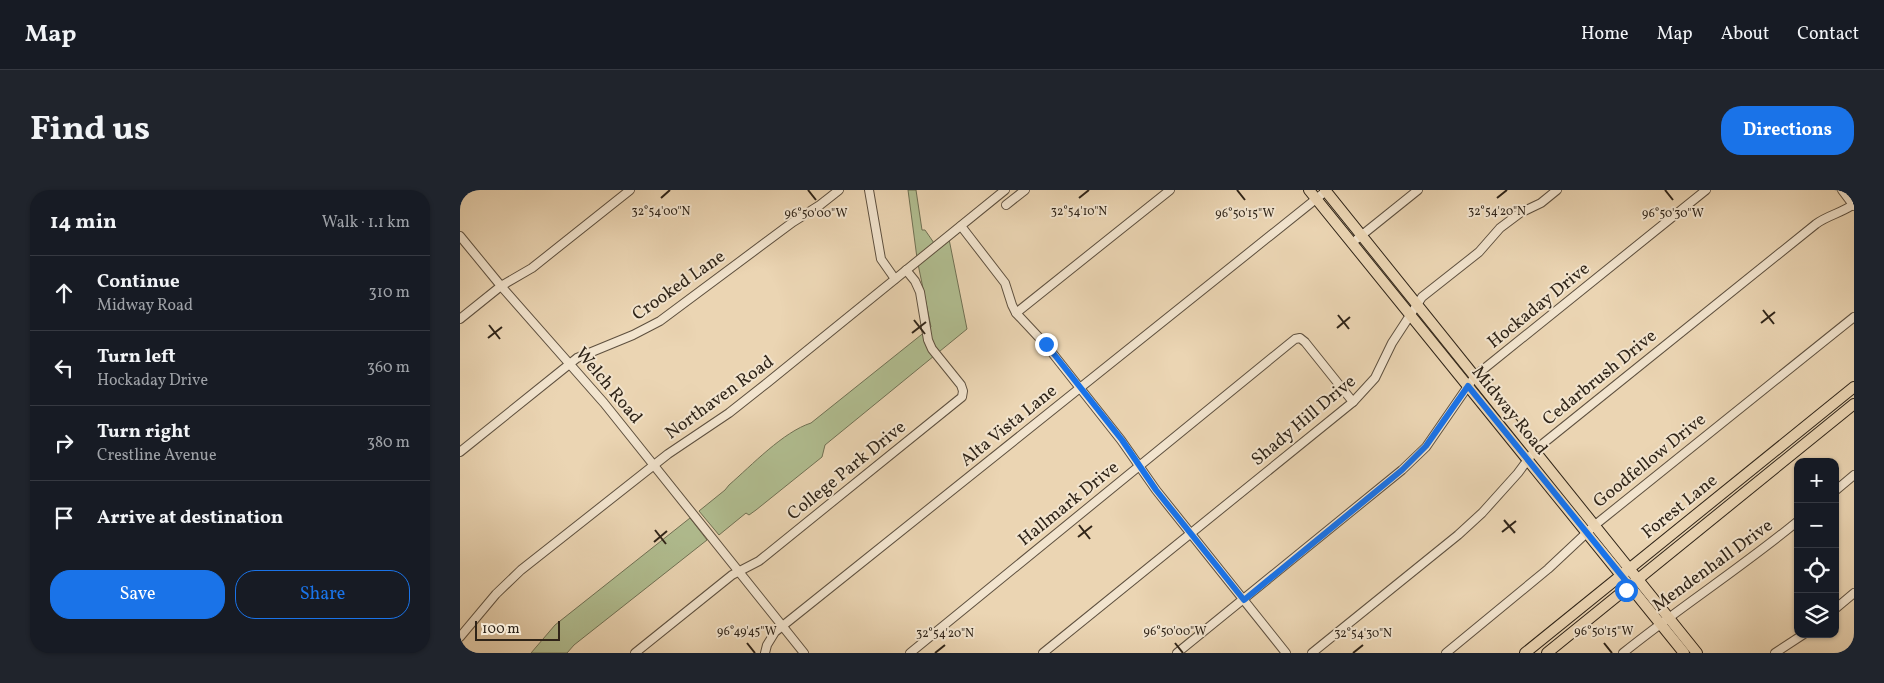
<!DOCTYPE html>
<meta charset="utf-8">
<style>
body{margin:0;font-family:Vollkorn,serif;background:#20242c;color:#f1f3f6}
.controls{position:absolute;right:15px;bottom:15px;display:grid;overflow:hidden;border-radius:10px;box-shadow:0 1px 4px #0004}
.controls button{width:45px;height:45px;display:grid;place-items:center;padding:0;border:0;border-bottom:1px solid #363941;background:#171b24;color:#f1f3f6;font:25px sans-serif}
.scale{position:absolute;left:15px;bottom:12px;width:85px;box-sizing:border-box;padding-left:5px;border:2px solid #2f2418;border-top:0;font-size:14px;line-height:18px;white-space:nowrap;color:#2f2418;-webkit-text-stroke:4px #f2e4ce;paint-order:stroke}
.stop{position:absolute;width:15px;height:15px;margin:-11px;border:4px solid #1a73e8;border-radius:50%;background:#fff}
.stop.end{background:#1a73e8;border-color:#fff;box-shadow:0 1px 5px #0008}
.list{margin:0;padding:0;list-style:none}
h2{display:flex;justify-content:space-between;align-items:center;height:65px;margin:0;padding:0 20px;font-size:21px}
h2 small{font-size:16px;font-weight:400;color:#9ea1a6}
.list li{display:grid;grid-template-columns:32px 1fr auto;gap:15px;align-items:center;box-sizing:border-box;height:75px;padding:0 20px;border-top:1px solid #363941}
.list b{display:block;font-size:19px;white-space:nowrap}
.list p{margin:0;font-size:16px;white-space:nowrap;color:#9ea1a6}
.list em{font-size:16px;font-style:normal;color:#9ea1a6}
.actions{display:flex;gap:10px;padding:15px 20px}
.actions a{flex:1;padding:11px 0;border:1px solid #1a73e8;border-radius:20px;text-align:center;font-size:18px;color:#1a73e8}
.actions .main{background:#1a73e8;color:#fff}
.icon{flex:none;width:28px;height:28px;fill:none;stroke:currentColor;stroke-width:2;stroke-linecap:round;stroke-linejoin:round}
.map{position:relative;flex:none;width:1394px;height:463px;overflow:hidden;border-radius:20px}
header{display:flex;align-items:center;gap:30px;box-sizing:border-box;height:70px;padding:0 25px;background:#171b24;border-bottom:1px solid #363941}
header strong{font-size:24px}
nav{display:flex;gap:28px;margin-inline-start:auto;font-size:18px}
.intro{display:flex;align-items:center;justify-content:space-between;box-sizing:border-box;height:120px;padding:0 30px}
h1{margin:0;font-size:35px}
.button{padding:12px 22px;border-radius:20px;background:#1a73e8;color:#fff;font-size:18px;font-weight:700}
main{display:flex;gap:30px;padding:0 30px}
aside{flex:1;background:#171b24;border-radius:20px;box-shadow:0 1px 4px #0004}
.map>svg:first-child{display:block}
.green{fill:#b1be91;stroke:#707154}
.lines{fill:none;stroke-linecap:round;stroke-linejoin:round}
.minor-casing{stroke:#5e503f;stroke-width:10}
.major-casing{stroke:#2f2418;stroke-width:12}
.minor{stroke:#f2e4ce;stroke-width:8}
.major{stroke:#ebd5b3;stroke-width:10}
.route{stroke:#1a73e8;stroke-width:6}
.ticks{fill:none;stroke:#2f2418;stroke-width:2}
.labels{text-anchor:middle;dominant-baseline:central;stroke-width:4;stroke-linejoin:round;paint-order:stroke}
.street-label{font-size:18px;fill:#2f2418;stroke:#f2e4ce}
.ticks-label{font-size:12px;text-anchor:middle;fill:#2f2418;stroke:#f2e4ce;stroke-width:4;stroke-linejoin:round;paint-order:stroke}
</style>
<header>
<strong>Map</strong>
<nav><a>Home</a><a>Map</a><a>About</a><a>Contact</a></nav>
</header>
<div class="intro"><h1>Find us</h1><a class="button">Directions</a></div>
<main>
<aside>
<h2>14 min<small>Walk · 1.1 km</small></h2>
<ul class="list">
<li><svg class="icon" aria-label="ahead" viewBox="0 0 24 24"><path d="M12 20V5M6 11l6-6 6 6"/></svg><div><b>Continue</b><p>Midway Road</p></div><em>310 m</em></li>
<li><svg class="icon" aria-label="left" viewBox="0 0 24 24"><path d="M17 20v-9H6M10 6l-5 5 5 5"/></svg><div><b>Turn left</b><p>Hockaday Drive</p></div><em>360 m</em></li>
<li><svg class="icon" aria-label="right" viewBox="0 0 24 24"><path d="M7 20v-9h11M14 6l5 5-5 5"/></svg><div><b>Turn right</b><p>Crestline Avenue</p></div><em>380 m</em></li>
<li><svg class="icon" aria-label="arrive" viewBox="0 0 24 24"><path d="M6 21V4h12l-3 4 3 4H6"/></svg><div><b>Arrive at destination</b></div></li>
</ul>
<div class="actions"><a class="main">Save</a><a>Share</a></div>
</aside>
<div class="map">
<svg width="1394" height="463" viewBox="0 0 1394 463">
<rect width="100%" height="100%" fill="#ebd5b3"/>
<filter id="stains"><feTurbulence type="fractalNoise" baseFrequency=".004" numOctaves="4"/><feColorMatrix values="0 0 0 0 .2 0 0 0 0 .09 0 0 0 0 .02 0 0 0 .5 -.17"/></filter>
<radialGradient id="worn" r=".72"><stop offset=".6" stop-color="#630" stop-opacity="0"/><stop offset="1" stop-color="#630" stop-opacity=".3"/></radialGradient>
<g class="green">
<polygon points="448,0 456,0 462,40 465,40 474,53 457,68"/>
<path d="M489,49L507,139L365,255L362,267L296,320L289,325L286,323L259,345L239,321L265,300L269,295C292,275 323,242 351,233L471,137L458,74Z"/>
<polygon points="230,328 247,350 114,455 107,463 71,463 95,435"/>
</g>
<g class="lines">
<g class="minor-casing">
<g id="minor">
<polyline points="409,0 421,69 435,89"/>
<polyline points="1382,0 1394,16"/>
<polyline points="546,15 565,0"/>
<polyline points="501,36 545,93 552,115 556,123 586,155 661,250 696,300 826,463"/>
<polyline points="0,46 41,96 144,213 344,463"/>
<polyline points="897,49 958,0"/>
<polyline points="556,123 710,0"/>
<polyline points="0,129 41,96 72,78 170,0"/>
<polyline points="0,262 117,168 173,145 200,131 333,32 360,15 379,0"/>
<polyline points="1375,301 1394,285"/>
<polyline points="1375,419 1394,403"/>
<polyline points="0,447 36,404 61,380 208,264 269,223 307,193 545,0"/>
<polyline points="175,463 272,385 299,371 502,207 503,201 501,195 472,159 468,150 460,102 455,91 446,80"/>
<polyline points="305,463 307,455 315,442 866,1"/>
<polyline points="450,463 835,149 840,148 845,152 893,212"/>
<polyline points="583,463 893,212 915,188 932,153 962,107 1019,62 1040,38 1060,23 1081,13 1097,0"/>
<polyline points="717,463 942,280 966,257 1015,186 1246,0"/>
<path d="M852,463L998,345L1022,323L1058,283L1075,260L1356,34C1368,25 1382,23 1394,14"/>
<polyline points="986,463 1088,379 1135,335 1394,127"/>
<path d="M1163,463C1220,417 1281,378 1338,331"/>
<polyline points="1315,463 1344,444"/>
</g>
</g>
<g class="major-casing">
<g id="major">
<polyline points="849,0 1224,463"/>
<polyline points="865,0 1237,463"/>
<polyline points="1065,463 1394,197"/>
<polyline points="1087,463 1394,214"/>
</g>
</g>
<use href="#minor" class="minor"/>
<use href="#major" class="major"/>
</g>
<g class="lines">
<polyline class="route" points="586,154 662,250 696,300 784,410 942,280 966,256 1008,196 1170,396 1166,400"/>
</g>
<path class="ticks" d="M348,0L356,10M777,0L785,10M1205,0L1213,10M201,8L210,0M619,8L629,0M1037,8L1047,0M1303,120L1314,134M878,125L889,139M454,130L465,144M1301,133L1315,122M29,135L40,149M877,138L890,127M452,143L466,132M28,148L42,137M1044,330L1055,343M619,335L630,349M195,340L206,354M1042,342L1056,331M618,347L632,336M194,352L207,341M287,453L295,463M715,453L723,463M1144,453L1152,463M475,463L485,455M893,463L903,455"/>
<g class="labels">
<g class="street-label">
<text transform="translate(219 96) rotate(-35)">Crooked Lane</text>
<text transform="translate(1079 116) rotate(-39)">Hockaday Drive</text>
<text transform="translate(1140 188) rotate(-39)">Cedarbrush Drive</text>
<text transform="translate(148 196) rotate(50)">Welch Road</text>
<text transform="translate(260 208) rotate(-36)">Northaven Road</text>
<text transform="translate(1049 221) rotate(51)">Midway Road</text>
<text transform="translate(844 231) rotate(-40)">Shady Hill Drive</text>
<text transform="translate(549 236) rotate(-39)">Alta Vista Lane</text>
<text transform="translate(1190 271) rotate(-39)">Goodfellow Drive</text>
<text transform="translate(387 281) rotate(-39)">College Park Drive</text>
<text transform="translate(609 314) rotate(-39)">Hallmark Drive</text>
<text transform="translate(1220 317) rotate(-39)">Forest Lane</text>
<text transform="translate(1253 376) rotate(-36)">Mendenhall Drive</text>
</g>
</g>
<g class="ticks-label">
<text x="201" y="25">32°54'00"N</text>
<text x="619" y="25">32°54'10"N</text>
<text x="1037" y="25">32°54'20"N</text>
<text x="785" y="27">96°50'15"W</text>
<text x="356" y="27">96°50'00"W</text>
<text x="1213" y="27">96°50'30"W</text>
<text x="287" y="445">96°49'45"W</text>
<text x="715" y="445">96°50'00"W</text>
<text x="1144" y="445">96°50'15"W</text>
<text x="485" y="447">32°54'20"N</text>
<text x="903" y="447">32°54'30"N</text>
</g>
<rect width="100%" height="100%" filter="url(#stains)"/>
<rect width="100%" height="100%" fill="url(#worn)"/>
</svg>
<div class="controls">
<button>+</button>
<button>−</button>
<button><svg class="icon" aria-label="locate" viewBox="0 0 24 24"><circle cx="12" cy="12" r="6"/><path d="M12 2v4M12 18v4M2 12h4M18 12h4"/></svg></button>
<button><svg class="icon" aria-label="layers" viewBox="0 0 24 24"><path d="M12 4l9 5-9 5-9-5zM3 14l9 5 9-5"/></svg></button>
</div>
<div class="scale">100 m</div>
<div class="stop" style="left:1166px;top:400px"></div>
<div class="stop end" style="left:586px;top:154px"></div>
</div>
</main>
